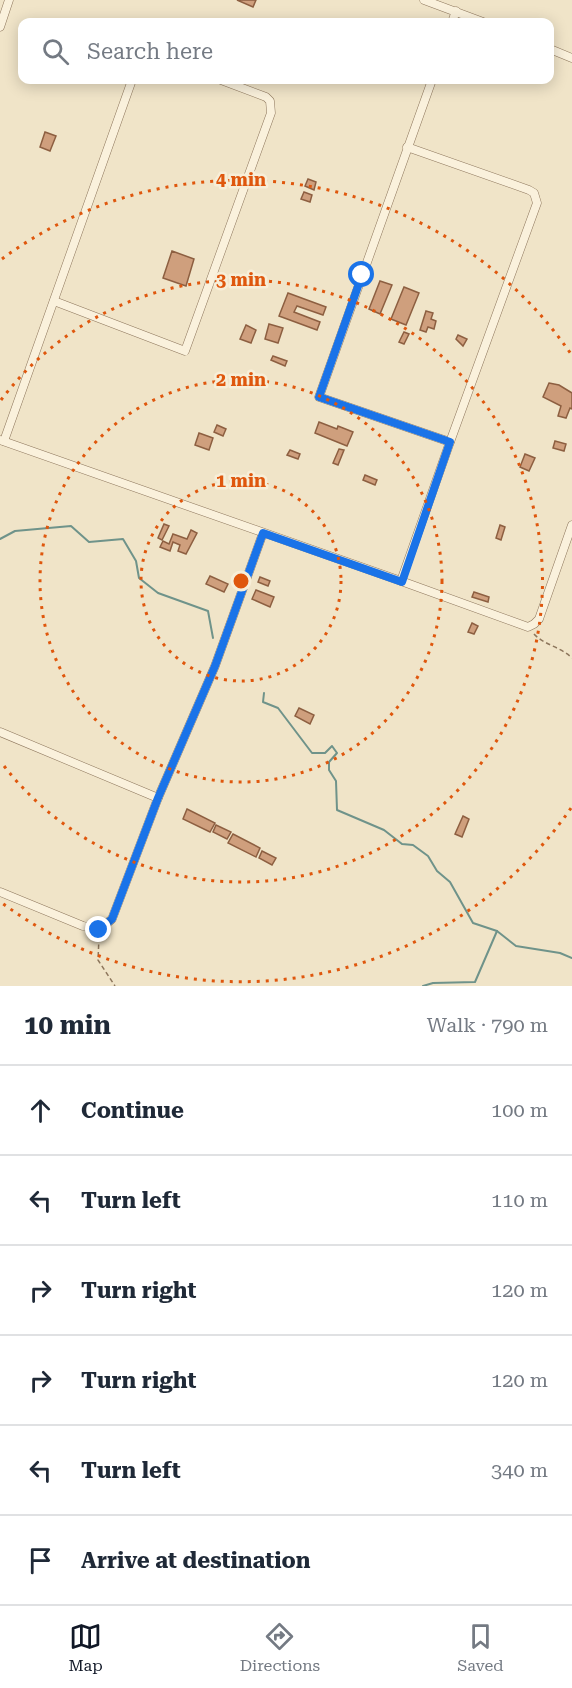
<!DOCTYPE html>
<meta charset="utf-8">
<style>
body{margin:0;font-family:"Roboto Serif",serif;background:#f6f6f7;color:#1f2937}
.stop{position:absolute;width:18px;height:18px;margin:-14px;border:4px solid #1a73e8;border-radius:50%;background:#fff}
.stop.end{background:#1a73e8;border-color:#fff;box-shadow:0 2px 6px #0008}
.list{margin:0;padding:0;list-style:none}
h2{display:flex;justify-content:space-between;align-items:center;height:78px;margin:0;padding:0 24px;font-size:26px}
h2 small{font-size:20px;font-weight:400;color:#747a83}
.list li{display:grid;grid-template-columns:39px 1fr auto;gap:18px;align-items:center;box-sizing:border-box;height:90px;padding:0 24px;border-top:2px solid #e0e1e3}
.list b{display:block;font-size:22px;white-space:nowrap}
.list em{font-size:20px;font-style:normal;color:#747a83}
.icon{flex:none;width:33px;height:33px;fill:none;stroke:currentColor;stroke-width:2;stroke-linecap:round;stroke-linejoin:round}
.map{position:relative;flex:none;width:572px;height:986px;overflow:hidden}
.search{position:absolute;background:#fff;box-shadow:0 3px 15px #0003;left:18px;right:18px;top:18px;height:66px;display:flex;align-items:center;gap:15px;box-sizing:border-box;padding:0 21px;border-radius:12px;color:#747a83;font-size:22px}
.sheet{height:618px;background:#fff}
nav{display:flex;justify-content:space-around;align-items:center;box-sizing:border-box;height:84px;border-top:2px solid #e0e1e3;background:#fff;font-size:16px;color:#747a83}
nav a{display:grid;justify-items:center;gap:3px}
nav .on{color:#111827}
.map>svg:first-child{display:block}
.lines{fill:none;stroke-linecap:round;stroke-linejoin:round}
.stream{stroke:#6f938a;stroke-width:2}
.building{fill:#cf9f7d;stroke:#8d5f41;stroke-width:1.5}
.minor-casing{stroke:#8d765c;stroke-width:9}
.path{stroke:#8d765c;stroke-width:1.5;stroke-dasharray:4.5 3;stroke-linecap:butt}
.minor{stroke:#faf1dc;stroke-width:8}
.route{stroke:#1a73e8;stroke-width:8}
.ring{fill:none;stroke:#df570d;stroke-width:3;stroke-dasharray:3 6}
.centre{fill:#df570d;stroke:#f7eed8;stroke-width:3}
.ring-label{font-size:18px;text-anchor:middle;font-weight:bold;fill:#df570d;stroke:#f7eed8;stroke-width:5;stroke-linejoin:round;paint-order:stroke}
</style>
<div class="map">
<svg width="572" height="986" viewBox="0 0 572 986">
<rect width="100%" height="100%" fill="#f0e4c8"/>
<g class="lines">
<g class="stream">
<polyline points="0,539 15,531 71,526 89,542 123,539 136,561 139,578 158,593 208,611 213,638"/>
<polyline points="264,693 263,702 278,708 312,753 325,753 332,746 337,753 329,762 329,770 336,781 337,810 384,830 402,844 413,845 428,856 437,871 450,882 473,923 497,931 516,946 560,953 572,958"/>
<polyline points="423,986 433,983 475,982 497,931"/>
</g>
</g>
<g class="building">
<polygon points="237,0 256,0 253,7"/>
<polygon points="45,132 56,136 50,151 40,147"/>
<polygon points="308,179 316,182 314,190 305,186"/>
<polygon points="304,192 312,195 310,202 301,199"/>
<polygon points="172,251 194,259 186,286 163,278"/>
<polygon points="380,281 392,285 380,314 369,309"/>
<polygon points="404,287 419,293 406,325 391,319"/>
<polygon points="288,293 326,307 323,315 297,306 294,312 320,322 317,330 279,316"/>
<polygon points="426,311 433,313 431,319 436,321 434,329 428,327 426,332 420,330"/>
<polygon points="269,324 283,328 278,343 265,339"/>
<polygon points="246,325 256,330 251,343 240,339"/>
<polygon points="404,332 409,334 404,344 399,342"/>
<polygon points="458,335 467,339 463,346 456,339"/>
<polygon points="273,356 287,361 285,366 271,360"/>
<polygon points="549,383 559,385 572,393 572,409 570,408 566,418 558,416 561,406 543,397"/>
<polygon points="319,422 337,429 338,426 353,432 347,446 315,433"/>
<polygon points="217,425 226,429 223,436 214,432"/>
<polygon points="199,433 213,438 209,450 195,445"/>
<polygon points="555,441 566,444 564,451 553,448"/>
<polygon points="339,449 344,450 338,465 333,463"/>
<polygon points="290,450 300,454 298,459 287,455"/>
<polygon points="525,454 535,458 529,471 520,467"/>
<polygon points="365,475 377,480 375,485 363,480"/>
<polygon points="164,524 169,526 162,540 158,538"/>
<polygon points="500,525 505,527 501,540 496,538"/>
<polygon points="191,530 197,533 186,554 178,551 180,545 173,542 170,551 160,547 163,541 169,544 173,534 187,539"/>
<polygon points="210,576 228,584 224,592 206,584"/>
<polygon points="260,577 270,581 268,586 258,582"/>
<polygon points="256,590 274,597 270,607 252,599"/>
<polygon points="474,592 489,597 488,602 472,597"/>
<polygon points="472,623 478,626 474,634 468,632"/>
<polygon points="299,708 314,715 310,724 295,716"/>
<polygon points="187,809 215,823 210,832 183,819"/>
<polygon points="463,816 469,819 462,837 455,834"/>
<polygon points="216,825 231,832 227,839 213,832"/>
<polygon points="233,834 260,848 256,857 228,843"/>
<polygon points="262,851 276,858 272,865 259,858"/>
</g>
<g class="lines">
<g class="minor-casing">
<g id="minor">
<polyline points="424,0 483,22"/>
<polyline points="452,22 456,11"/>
<polyline points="0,27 9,0"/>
<polyline points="550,49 572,58"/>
<polyline points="432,80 319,397 450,442"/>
<polyline points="407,147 529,190 534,193 537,203 450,442 401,581 528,627 534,624 539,619 572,525"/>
<polyline points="54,301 185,351 271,113 270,101 266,97 221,80"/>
<polyline points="0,440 401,581"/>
<polyline points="4,441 132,80"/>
<polyline points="0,732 158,798"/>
<polyline points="0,892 83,926 99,930 112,919 158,798 215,666 263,533"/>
</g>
</g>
<g class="path">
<path d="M534,634C544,645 561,647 572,658"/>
<polyline points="99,937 98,960 115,986"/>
</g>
<use href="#minor" class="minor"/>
</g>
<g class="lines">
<polyline class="route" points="99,930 112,919 158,798 215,666 263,533 402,582 450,442 319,397 362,275"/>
</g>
<g class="ring">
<circle cx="241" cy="581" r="100"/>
<circle cx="241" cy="581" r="201"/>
<path d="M1 400A301 301 0 1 1 1 762"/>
<path d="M571 808A401 401 0 0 1 2 903M2 259A401 401 0 0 1 571 354"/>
</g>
<circle cx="241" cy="581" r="9" class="centre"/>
<g class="ring-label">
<text x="241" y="186">4 min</text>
<text x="241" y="286">3 min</text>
<text x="241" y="386">2 min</text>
<text x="241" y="487">1 min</text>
</g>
</svg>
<div class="stop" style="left:362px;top:275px"></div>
<div class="stop end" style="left:99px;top:930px"></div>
<div class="search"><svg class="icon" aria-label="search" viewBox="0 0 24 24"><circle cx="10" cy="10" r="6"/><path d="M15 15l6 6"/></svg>Search here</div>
</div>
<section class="sheet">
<h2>10 min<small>Walk · 790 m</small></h2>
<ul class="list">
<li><svg class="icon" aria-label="ahead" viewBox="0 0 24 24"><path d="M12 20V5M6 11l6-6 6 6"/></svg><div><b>Continue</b></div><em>100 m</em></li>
<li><svg class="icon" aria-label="left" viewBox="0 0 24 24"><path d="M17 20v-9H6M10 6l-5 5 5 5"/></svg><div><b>Turn left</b></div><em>110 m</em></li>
<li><svg class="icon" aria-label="right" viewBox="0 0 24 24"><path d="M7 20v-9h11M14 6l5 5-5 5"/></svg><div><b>Turn right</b></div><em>120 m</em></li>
<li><svg class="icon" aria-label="right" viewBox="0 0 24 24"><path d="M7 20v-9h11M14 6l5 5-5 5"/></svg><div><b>Turn right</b></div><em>120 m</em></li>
<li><svg class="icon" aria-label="left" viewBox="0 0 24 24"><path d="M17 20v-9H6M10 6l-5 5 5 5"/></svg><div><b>Turn left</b></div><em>340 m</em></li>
<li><svg class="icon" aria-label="arrive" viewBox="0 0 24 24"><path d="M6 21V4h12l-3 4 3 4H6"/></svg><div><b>Arrive at destination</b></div></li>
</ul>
</section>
<nav>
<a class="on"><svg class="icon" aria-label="map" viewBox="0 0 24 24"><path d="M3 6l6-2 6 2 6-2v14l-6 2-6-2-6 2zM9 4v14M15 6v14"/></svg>Map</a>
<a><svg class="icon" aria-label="directions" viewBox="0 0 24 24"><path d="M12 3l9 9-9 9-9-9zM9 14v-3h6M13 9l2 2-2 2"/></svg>Directions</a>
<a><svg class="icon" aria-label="saved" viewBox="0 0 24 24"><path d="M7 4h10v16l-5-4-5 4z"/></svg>Saved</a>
</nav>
